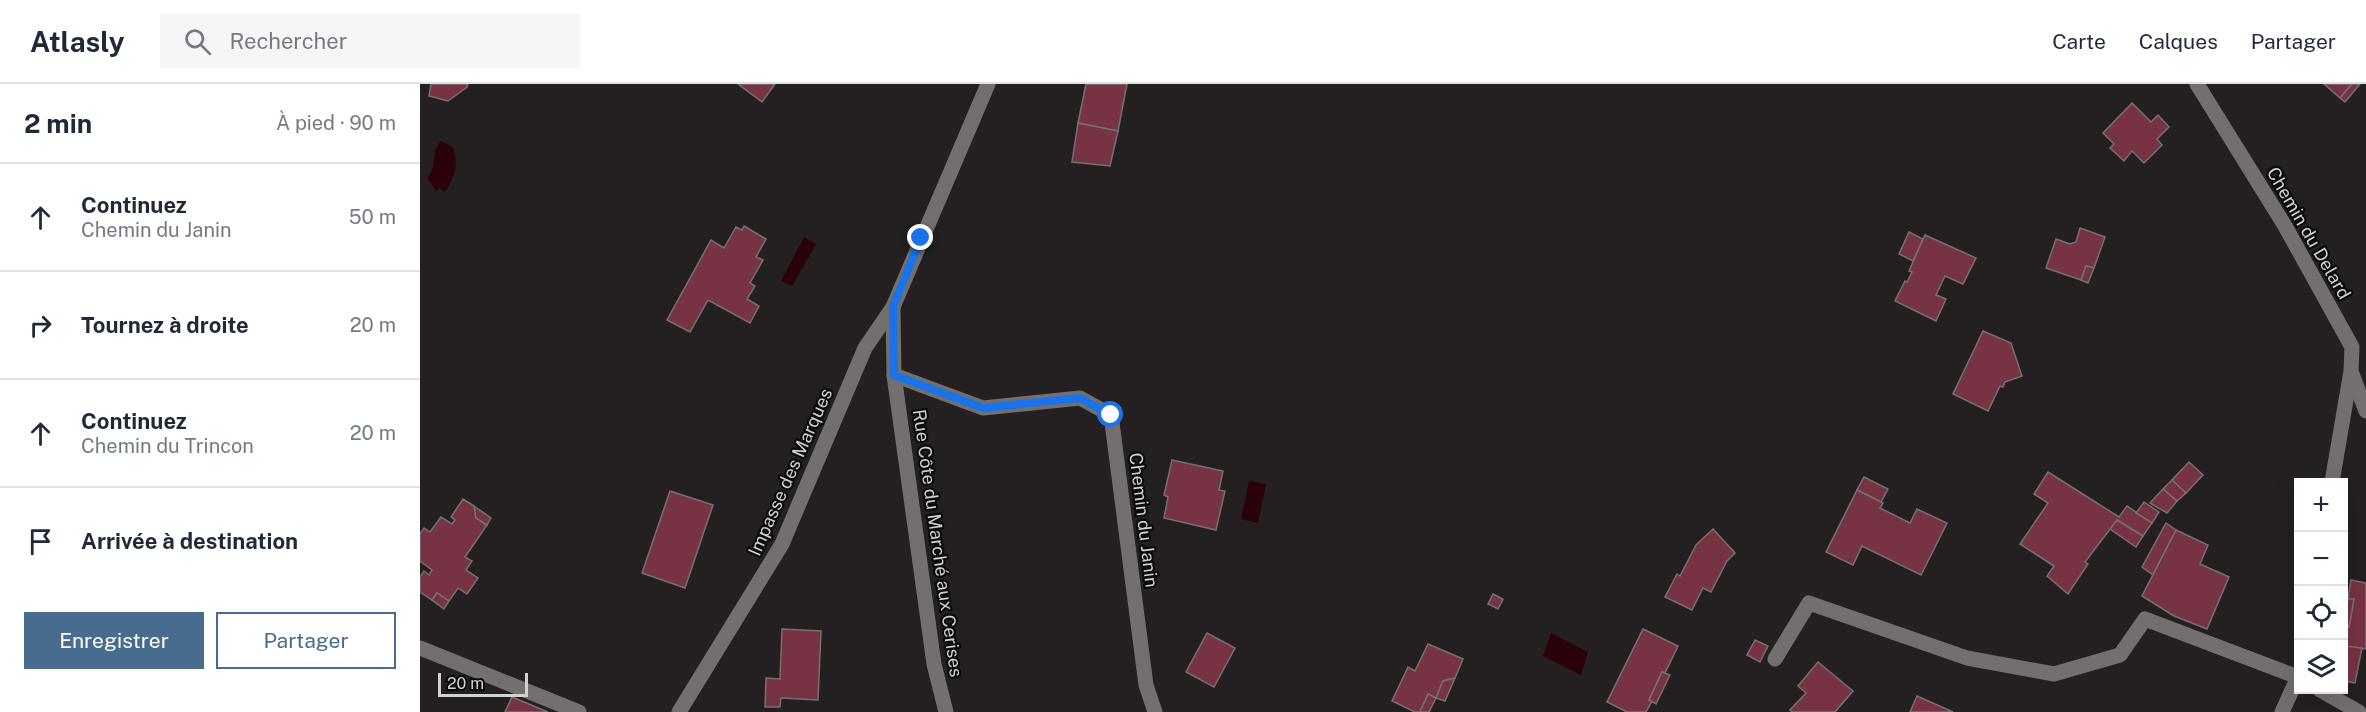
<!DOCTYPE html>
<html lang="fr">
<meta charset="utf-8">
<style>
body{margin:0;font-family:"Public Sans",sans-serif;background:#f6f6f7;color:#1f2937}
.controls{position:absolute;right:18px;bottom:18px;display:grid;overflow:hidden;border-radius:0px;box-shadow:0 6px 24px #0002}
.controls button{width:54px;height:54px;display:grid;place-items:center;padding:0;border:0;border-bottom:2px solid #e0e1e3;background:#fff;color:#1f2937;font:30px sans-serif}
.scale{position:absolute;left:18px;bottom:15px;width:90px;box-sizing:border-box;padding-left:6px;border:3px solid #d3d0d1;border-top:0;font-size:16px;line-height:21px;white-space:nowrap;color:#d3d0d1;-webkit-text-stroke:4px #0c0a0b;paint-order:stroke}
.stop{position:absolute;width:18px;height:18px;margin:-14px;border:4px solid #1a73e8;border-radius:50%;background:#fff}
.stop.end{background:#1a73e8;border-color:#fff;box-shadow:0 2px 6px #0008}
.list{margin:0;padding:0;list-style:none}
h2{display:flex;justify-content:space-between;align-items:center;height:78px;margin:0;padding:0 24px;font-size:26px}
h2 small{font-size:20px;font-weight:400;color:#747a83}
.list li{display:grid;grid-template-columns:39px 1fr auto;gap:18px;align-items:center;box-sizing:border-box;height:108px;padding:0 24px;border-top:2px solid #e0e1e3}
.list b{display:block;font-size:22px;white-space:nowrap}
.list p{margin:0;font-size:20px;white-space:nowrap;color:#747a83}
.list em{font-size:20px;font-style:normal;color:#747a83}
.actions{display:flex;gap:12px;padding:18px 24px}
.actions a{flex:1;padding:14px 0;border:2px solid #476c8d;border-radius:0px;text-align:center;font-size:21px;color:#476c8d}
.actions .main{background:#476c8d;color:#fff}
.icon{flex:none;width:33px;height:33px;fill:none;stroke:currentColor;stroke-width:2;stroke-linecap:round;stroke-linejoin:round}
.map{position:relative;flex:none;width:1946px;height:628px;overflow:hidden}
header{display:flex;align-items:center;gap:36px;box-sizing:border-box;height:84px;padding:0 30px;background:#fff;border-bottom:2px solid #e0e1e3}
header strong{font-size:28px}
nav{display:flex;gap:33px;margin-inline-start:auto;font-size:21px}
.search{width:420px;height:54px;background:#f6f6f7;display:flex;align-items:center;gap:15px;box-sizing:border-box;padding:0 21px;border-radius:0px;color:#747a83;font-size:22px}
main{display:flex}
aside{flex:1;background:#fff}
.map>svg:first-child{display:block}
.water{fill:#2a000b}
.building{fill:#773343;stroke:#767071;stroke-width:1.5}
.lines{fill:none;stroke-linecap:round;stroke-linejoin:round}
.minor{stroke:#736e6f;stroke-width:15}
.tertiary{stroke:#736e6f;stroke-width:15}
.route{stroke:#1a73e8;stroke-width:8}
.labels{text-anchor:middle;dominant-baseline:central;stroke-width:4.5;stroke-linejoin:round;paint-order:stroke}
.street-label{font-size:18px;fill:#d3d0d1;stroke:#0c0a0b}
</style>
<header>
<strong>Atlasly</strong>
<div class="search"><svg class="icon" aria-label="search" viewBox="0 0 24 24"><circle cx="10" cy="10" r="6"/><path d="M15 15l6 6"/></svg>Rechercher</div>
<nav><a>Carte</a><a>Calques</a><a>Partager</a></nav>
</header>
<main>
<aside>
<h2>2 min<small>À pied · 90 m</small></h2>
<ul class="list">
<li><svg class="icon" aria-label="ahead" viewBox="0 0 24 24"><path d="M12 20V5M6 11l6-6 6 6"/></svg><div><b>Continuez</b><p>Chemin du Janin</p></div><em>50 m</em></li>
<li><svg class="icon" aria-label="right" viewBox="0 0 24 24"><path d="M7 20v-9h11M14 6l5 5-5 5"/></svg><div><b>Tournez à droite</b></div><em>20 m</em></li>
<li><svg class="icon" aria-label="ahead" viewBox="0 0 24 24"><path d="M12 20V5M6 11l6-6 6 6"/></svg><div><b>Continuez</b><p>Chemin du Trincon</p></div><em>20 m</em></li>
<li><svg class="icon" aria-label="arrive" viewBox="0 0 24 24"><path d="M6 21V4h12l-3 4 3 4H6"/></svg><div><b>Arrivée à destination</b></div></li>
</ul>
<div class="actions"><a class="main">Enregistrer</a><a>Partager</a></div>
</aside>
<div class="map">
<svg width="1946" height="628" viewBox="0 0 1946 628">
<rect width="100%" height="100%" fill="#242021"/>
<g class="water">
<path d="M21,57L33,63C39,82 35,91 25,108L19,104L16,107L7,94C19,80 9,72 21,57Z"/>
<polygon points="384,153 396,160 372,202 361,197"/>
<polygon points="829,397 846,400 838,439 821,435"/>
<polygon points="1131,549 1168,568 1161,591 1123,572"/>
</g>
<g class="building">
<polygon points="11,0 48,0 47,3 28,17 9,12"/>
<polygon points="318,0 355,0 342,18"/>
<polygon points="666,0 707,0 698,47 658,39"/>
<polygon points="1904,0 1932,0 1920,14"/>
<polygon points="1932,0 1940,0 1925,18 1920,14"/>
<polygon points="1712,19 1731,38 1738,31 1749,43 1737,55 1742,61 1724,79 1712,67 1704,77 1690,64 1694,60 1683,49"/>
<polygon points="658,39 698,47 690,82 652,78"/>
<polygon points="324,142 346,155 336,173 343,176 330,199 335,202 327,215 339,222 330,239 288,216 270,248 247,236 291,156 304,164 316,143 322,146"/>
<polygon points="1660,144 1685,153 1674,184 1666,182 1661,196 1626,184 1636,155 1650,160 1656,158"/>
<polygon points="1489,148 1503,155 1493,177 1479,170"/>
<polygon points="1505,151 1556,174 1543,200 1525,192 1516,211 1526,215 1516,237 1475,217 1485,197 1487,198 1492,188 1489,187"/>
<polygon points="1666,182 1674,184 1668,199 1661,196"/>
<polygon points="1563,247 1591,259 1602,292 1585,298 1583,303 1580,302 1568,327 1533,310"/>
<polygon points="752,376 803,387 799,406 805,407 796,446 744,434 748,413 744,411"/>
<polygon points="1769,378 1783,391 1766,409 1752,396"/>
<polygon points="1628,388 1699,433 1707,422 1732,439 1723,452 1697,436 1665,478 1668,480 1648,510 1627,492 1634,482 1600,460 1628,419 1614,410"/>
<polygon points="1444,393 1468,405 1461,418 1437,406"/>
<polygon points="1752,396 1766,409 1757,417 1743,405"/>
<polygon points="1743,405 1757,417 1747,429 1730,419"/>
<polygon points="1437,406 1463,419 1460,424 1490,439 1497,425 1527,439 1501,491 1442,462 1433,481 1406,468"/>
<polygon points="250,407 293,421 265,504 222,489"/>
<polygon points="43,415 54,422 56,434 67,441 45,473 52,477 46,486 58,494 47,510 38,504 29,517 17,509 12,516 0,508 0,493 4,487 9,491 12,486 0,477 0,450 4,444 10,448 21,433 32,440 35,436 31,433"/>
<polygon points="1724,418 1739,428 1732,439 1716,429"/>
<polygon points="54,422 71,434 67,441 56,434"/>
<polygon points="1697,436 1723,452 1716,463 1690,445"/>
<polygon points="1746,439 1756,446 1733,491 1722,483"/>
<polygon points="1293,445 1315,469 1307,477 1291,508 1283,504 1272,526 1245,513 1257,490 1260,492 1276,461"/>
<polygon points="1756,446 1788,461 1780,480 1809,493 1787,545 1754,532 1722,512"/>
<polygon points="1931,496 1946,499 1946,565 1924,562 1924,542 1929,543 1934,515 1928,515"/>
<polygon points="17,509 29,517 24,525 12,516"/>
<polygon points="1073,510 1083,515 1078,525 1068,520"/>
<polygon points="1928,515 1934,515 1929,543 1924,542 1924,527 1925,527"/>
<polygon points="362,545 401,547 398,616 361,614 360,623 345,623 346,594 360,595"/>
<polygon points="1223,545 1258,562 1245,589 1242,588 1229,616 1232,617 1226,628 1207,628 1187,618"/>
<polygon points="787,549 815,564 794,603 766,588"/>
<polygon points="1335,556 1348,562 1340,578 1327,571"/>
<polygon points="1008,560 1043,575 1035,594 1023,597 1016,614 1008,610 1000,628 995,628 972,617 988,583 995,587"/>
<polygon points="1924,562 1942,564 1935,599 1924,597"/>
<polygon points="1398,578 1433,607 1415,628 1372,628 1370,626 1386,609 1378,602"/>
<polygon points="1242,588 1250,591 1236,620 1229,616"/>
<polygon points="1035,594 1025,617 1016,614 1023,597"/>
<polygon points="1008,610 1016,614 1009,628 1000,628"/>
<polygon points="1497,612 1533,628 1490,628"/>
<polygon points="92,613 128,628 85,628"/>
</g>
<g class="lines">
<g class="minor">
<polyline points="1777,0 1865,142 1932,263 1931,287 1912,398"/>
<polyline points="1932,290 1946,327"/>
<polyline points="474,291 563,324 660,314 691,331 726,601 735,628"/>
<polyline points="0,564 159,628"/>
<polyline points="1355,575 1389,519 1547,574 1634,590 1700,571 1725,535 1878,593 1862,628"/>
<polyline points="1900,606 1939,628"/>
<polyline points="259,628 362,460 445,264 473,223"/>
</g>
<polyline class="tertiary" points="526,628 514,580 474,291 473,223 568,0"/>
</g>
<g class="lines">
<polyline class="route" points="501,154 473,223 474,291 563,324 660,314 691,331"/>
</g>
<g class="labels">
<g class="street-label">
<text transform="translate(1889 149) rotate(60)">Chemin du Delard</text>
<text transform="translate(370 388) rotate(-66)">Impasse des Marques</text>
<text transform="translate(724 436) rotate(83)">Chemin du Janin</text>
<text transform="translate(518 459) rotate(82)">Rue Côte du Marché aux Cerises</text>
</g>
</g>
</svg>
<div class="controls">
<button>+</button>
<button>−</button>
<button><svg class="icon" aria-label="locate" viewBox="0 0 24 24"><circle cx="12" cy="12" r="6"/><path d="M12 2v4M12 18v4M2 12h4M18 12h4"/></svg></button>
<button><svg class="icon" aria-label="layers" viewBox="0 0 24 24"><path d="M12 4l9 5-9 5-9-5zM3 14l9 5 9-5"/></svg></button>
</div>
<div class="scale">20 m</div>
<div class="stop" style="left:691px;top:331px"></div>
<div class="stop end" style="left:501px;top:154px"></div>
</div>
</main>
